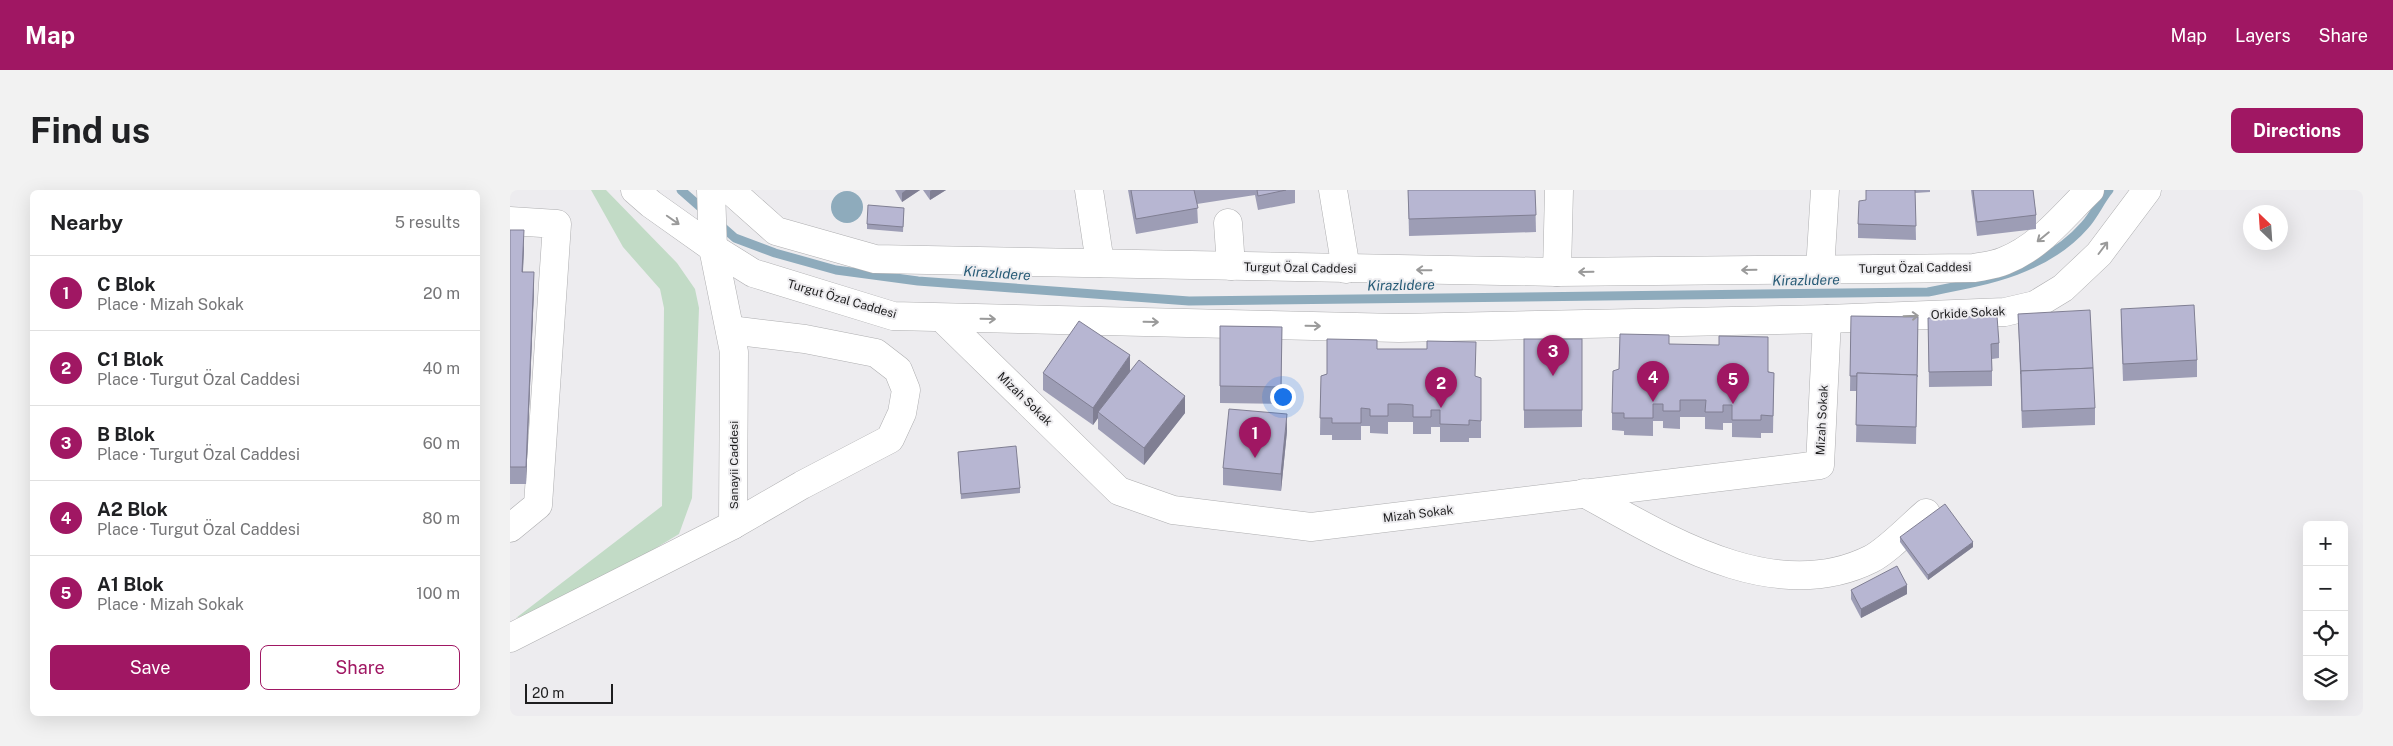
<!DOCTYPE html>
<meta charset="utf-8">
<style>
body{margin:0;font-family:"Public Sans",sans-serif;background:#f2f2f2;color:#202124}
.controls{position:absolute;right:15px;bottom:15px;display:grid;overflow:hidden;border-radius:8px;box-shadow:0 5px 20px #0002}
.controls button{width:45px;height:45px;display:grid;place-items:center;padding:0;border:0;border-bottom:1px solid #e0e0e0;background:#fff;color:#202124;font:25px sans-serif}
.compass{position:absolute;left:1733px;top:15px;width:45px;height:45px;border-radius:50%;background:#fff;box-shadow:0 5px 20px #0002;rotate:335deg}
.scale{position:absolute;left:15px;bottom:12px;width:88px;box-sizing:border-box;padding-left:5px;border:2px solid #1e1e1f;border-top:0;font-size:14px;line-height:18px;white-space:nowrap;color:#1e1e1f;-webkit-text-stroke:4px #edecef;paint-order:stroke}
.you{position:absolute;left:772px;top:206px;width:18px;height:18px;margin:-12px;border:4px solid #fff;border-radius:50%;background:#1a73e8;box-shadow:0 0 0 8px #1a73e833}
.badge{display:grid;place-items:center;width:32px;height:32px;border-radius:50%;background:#a01763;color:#fff;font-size:16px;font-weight:700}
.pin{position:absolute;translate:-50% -41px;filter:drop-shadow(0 1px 2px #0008)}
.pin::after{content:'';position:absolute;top:26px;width:18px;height:15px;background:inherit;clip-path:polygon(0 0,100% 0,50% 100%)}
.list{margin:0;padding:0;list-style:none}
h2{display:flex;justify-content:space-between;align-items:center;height:65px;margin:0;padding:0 20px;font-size:21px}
h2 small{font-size:16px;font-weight:400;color:#757577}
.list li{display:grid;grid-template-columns:32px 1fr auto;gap:15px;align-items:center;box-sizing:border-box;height:75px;padding:0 20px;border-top:1px solid #e0e0e0}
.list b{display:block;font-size:19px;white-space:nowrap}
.list p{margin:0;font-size:16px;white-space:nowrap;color:#757577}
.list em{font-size:16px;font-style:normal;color:#757577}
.actions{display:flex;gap:10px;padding:15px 20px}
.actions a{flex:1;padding:11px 0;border:1px solid #a01763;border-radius:8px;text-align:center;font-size:18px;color:#a01763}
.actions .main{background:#a01763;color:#fff}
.icon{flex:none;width:28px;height:28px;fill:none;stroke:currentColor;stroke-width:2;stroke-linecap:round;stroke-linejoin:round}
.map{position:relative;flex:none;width:1853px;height:526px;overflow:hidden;border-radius:8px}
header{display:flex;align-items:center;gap:30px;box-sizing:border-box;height:70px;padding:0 25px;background:#a01763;color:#fff}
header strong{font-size:24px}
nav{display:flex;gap:28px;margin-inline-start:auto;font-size:18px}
.intro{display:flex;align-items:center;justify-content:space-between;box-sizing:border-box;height:120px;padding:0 30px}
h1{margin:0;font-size:35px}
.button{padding:12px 22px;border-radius:8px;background:#a01763;color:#fff;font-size:18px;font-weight:700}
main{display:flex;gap:30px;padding:0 30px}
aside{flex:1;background:#fff;border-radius:8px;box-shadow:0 5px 20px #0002}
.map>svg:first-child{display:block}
.green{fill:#c2dbc6}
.water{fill:#8eabbc}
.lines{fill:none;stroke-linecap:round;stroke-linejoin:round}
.stream{stroke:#8eabbc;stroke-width:9}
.minor-casing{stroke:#aeaeb0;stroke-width:29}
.minor{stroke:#fff;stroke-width:28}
.wall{fill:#9d9db5}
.shaded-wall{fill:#807f93}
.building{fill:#b7b6d2;stroke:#807f93}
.oneway{stroke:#9a9a9a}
.labels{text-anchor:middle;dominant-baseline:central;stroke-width:4;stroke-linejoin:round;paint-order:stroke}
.street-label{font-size:12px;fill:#1e1e1f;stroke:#edecef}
.water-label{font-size:14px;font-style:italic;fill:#295c77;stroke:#edecef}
</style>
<header>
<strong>Map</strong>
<nav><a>Map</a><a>Layers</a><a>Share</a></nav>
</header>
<div class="intro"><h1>Find us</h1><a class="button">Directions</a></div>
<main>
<aside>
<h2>Nearby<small>5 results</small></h2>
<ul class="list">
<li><span class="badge">1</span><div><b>C Blok</b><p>Place · Mizah Sokak</p></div><em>20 m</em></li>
<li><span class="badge">2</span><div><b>C1 Blok</b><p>Place · Turgut Özal Caddesi</p></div><em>40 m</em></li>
<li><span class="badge">3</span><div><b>B Blok</b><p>Place · Turgut Özal Caddesi</p></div><em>60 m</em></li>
<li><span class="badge">4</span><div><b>A2 Blok</b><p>Place · Turgut Özal Caddesi</p></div><em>80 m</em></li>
<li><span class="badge">5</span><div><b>A1 Blok</b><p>Place · Mizah Sokak</p></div><em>100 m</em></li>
</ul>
<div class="actions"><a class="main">Save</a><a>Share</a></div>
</aside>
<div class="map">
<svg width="1853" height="526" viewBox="0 0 1853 526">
<rect width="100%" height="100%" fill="#edecef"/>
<polygon class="green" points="81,0 96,0 167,73 185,99 189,118 182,308 169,344 55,413 6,428 152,316 154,118 150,99 113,57"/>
<circle class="water" cx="337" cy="17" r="16"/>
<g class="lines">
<g class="stream">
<polyline points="171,0 196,22"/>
<path d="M208,33L225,48L265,63L326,80L408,91L679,111L1418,102C1475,91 1535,81 1575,35C1584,25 1590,11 1599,0"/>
</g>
<g class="minor-casing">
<g id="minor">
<polyline points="125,0 141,14 203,58 243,83 383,126 889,138 1317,129 1495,122 1525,115 1553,98 1589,64 1637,0"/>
<path d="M220,0L266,41L365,69L1047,82L1464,78C1474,76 1485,75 1494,71C1530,57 1553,26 1580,0"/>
<polyline points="579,0 590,73"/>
<polyline points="823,0 836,79"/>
<polyline points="0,31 47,34 28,315 0,338"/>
<polyline points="718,33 721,76"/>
<polyline points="1310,80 1315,0"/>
<polyline points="1047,82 1049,0"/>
<polyline points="432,128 609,301 663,320 801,337 1310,275 1317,129"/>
<polyline points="220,140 295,149 366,163 388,180 396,200 392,223 380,249 292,295 223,335"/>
<path d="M1074,303C1157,349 1265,417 1361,369C1377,361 1401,336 1416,323"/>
<polyline points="0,448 223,335 224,162 203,58 201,0"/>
</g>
</g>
<use href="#minor" class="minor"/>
</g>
<g class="wall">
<polygon points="385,0 410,0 392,12"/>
<polygon points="413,0 436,0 420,10"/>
<polygon points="618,0 785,0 785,13 748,20 745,5 687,14 688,33 626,44"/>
<polygon points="898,0 1025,0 1026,42 899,46"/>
<polygon points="1356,0 1420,0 1420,2 1405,3 1406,50 1348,48 1348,34 1356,10"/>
<polygon points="1461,0 1523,0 1526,25 1526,39 1467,46"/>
<polygon points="394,18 393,42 357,39 357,34"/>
<polygon points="0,40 14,57 13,82 24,99 16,294 0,294"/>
<polygon points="1611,119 1687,170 1687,187 1613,191 1611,136"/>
<polygon points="1508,124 1585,218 1585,235 1512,238"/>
<polygon points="1341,126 1408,127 1406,254 1346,252 1347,201 1340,201"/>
<polygon points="1418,128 1489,153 1489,168 1482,169 1482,196 1419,197"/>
<polygon points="710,136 772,137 771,214 710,213"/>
<polygon points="1014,149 1072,149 1072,237 1014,238"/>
<polygon points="1159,154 1264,183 1263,243 1251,243 1251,248 1222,247 1222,233 1213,233 1213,240 1195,239 1195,227 1170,227 1170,239 1153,238 1153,231 1143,231 1143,246 1114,245 1114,241 1102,240 1102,223 1109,179"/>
<polygon points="867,159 971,188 971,248 959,248 959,252 930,252 930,237 921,237 921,244 903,244 903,232 878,232 878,244 860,243 860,236 851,236 851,250 822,250 822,245 810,245 811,186 817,184"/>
<polygon points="620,182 675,223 634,275 588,239 588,228 583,235 533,200 533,183"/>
<polygon points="777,241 771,301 713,295 713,278"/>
<polygon points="448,262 510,298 510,303 451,309"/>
<polygon points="1390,347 1463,357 1418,390 1390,352"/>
<polygon points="1341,400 1397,404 1351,428 1341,409"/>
</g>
<g class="shaded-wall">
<polygon points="396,0 410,0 392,12 392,3"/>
<polygon points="422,0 436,0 420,10 420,1"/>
<polygon points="14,40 14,57 12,99 12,82"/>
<polygon points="24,82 24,99 16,294 16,277"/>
<polygon points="620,165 620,182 588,222 588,228 583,235 583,218"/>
<polygon points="675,206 675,223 634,275 634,258"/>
<polygon points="777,224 777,241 771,301 771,284"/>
<polygon points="1463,352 1463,357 1418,390 1418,385"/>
<polygon points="1397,395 1397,404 1351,428 1351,419"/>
</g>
<g class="building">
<polygon points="621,0 684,0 688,18 626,29"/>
<polygon points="747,0 776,0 748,6"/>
<polygon points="898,0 1025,0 1026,25 899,29"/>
<polygon points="1356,0 1405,0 1406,36 1348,34 1349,11 1356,10"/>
<polygon points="1463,0 1523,0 1526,25 1467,32"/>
<polygon points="358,15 394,18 393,37 357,34"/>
<polygon points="0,40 14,40 12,82 24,82 16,277 0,277"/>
<polygon points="1684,115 1687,170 1613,174 1611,119"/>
<polygon points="1580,120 1583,178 1511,181 1511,184 1508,124"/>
<polygon points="1341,126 1408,127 1407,187 1407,185 1347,183 1347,186 1340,186"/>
<polygon points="1487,126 1489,153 1481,154 1482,181 1419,182 1418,128"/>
<polygon points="569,131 620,165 583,218 533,183"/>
<polygon points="710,136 772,137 771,197 710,196"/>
<polygon points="1110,144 1159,145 1159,154 1209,155 1209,146 1258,147 1258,182 1264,183 1263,226 1251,225 1251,230 1222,230 1222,215 1213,215 1213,222 1195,222 1196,210 1170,210 1170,221 1153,221 1153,214 1143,214 1143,228 1114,228 1114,223 1102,223 1103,181 1109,179"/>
<polygon points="817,149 867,150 867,159 917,159 917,151 966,152 965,186 971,188 971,231 959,230 959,235 930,234 930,220 921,220 921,227 903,227 903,215 890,214 878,214 878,226 860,226 860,219 851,218 851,233 822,233 822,228 810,228 811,186 817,184"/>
<rect x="1014" y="149" width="58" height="71"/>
<polygon points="629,170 675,206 634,258 588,222"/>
<polygon points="1583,178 1585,218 1512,221 1511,181"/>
<polygon points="1347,183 1407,185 1406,237 1346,235"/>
<polygon points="719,219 777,224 771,284 713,278"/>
<polygon points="506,256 510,298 451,304 448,262"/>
<polygon points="1435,314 1463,352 1418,385 1390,347"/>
<polygon points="1387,376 1397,395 1351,419 1341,400"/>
</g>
<defs><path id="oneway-shaft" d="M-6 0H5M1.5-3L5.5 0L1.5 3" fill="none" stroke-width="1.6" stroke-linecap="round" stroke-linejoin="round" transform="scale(1.25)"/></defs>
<g class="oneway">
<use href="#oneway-shaft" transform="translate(163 30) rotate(35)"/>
<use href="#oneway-shaft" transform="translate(1533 47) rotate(141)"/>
<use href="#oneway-shaft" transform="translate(1593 58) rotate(-53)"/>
<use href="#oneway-shaft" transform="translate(914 80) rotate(-179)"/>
<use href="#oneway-shaft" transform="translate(1239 80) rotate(179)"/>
<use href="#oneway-shaft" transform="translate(1076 82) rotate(179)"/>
<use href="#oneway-shaft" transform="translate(1401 126) rotate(-2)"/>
<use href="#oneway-shaft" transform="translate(478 129) rotate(1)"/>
<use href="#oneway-shaft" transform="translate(641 132) rotate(1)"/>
<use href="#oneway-shaft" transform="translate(803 136) rotate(1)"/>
</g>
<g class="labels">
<g class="street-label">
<text transform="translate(790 78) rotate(1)">Turgut Özal Caddesi</text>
<text transform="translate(1405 78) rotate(-1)">Turgut Özal Caddesi</text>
<text transform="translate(332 109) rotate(16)">Turgut Özal Caddesi</text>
<text transform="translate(1458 123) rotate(-3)">Orkide Sokak</text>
<text transform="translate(515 209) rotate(44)">Mizah Sokak</text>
<text transform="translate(1312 230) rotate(-87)">Mizah Sokak</text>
<text transform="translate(224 275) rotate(-90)">Sanayii Caddesi</text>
<text transform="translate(908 324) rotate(-7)">Mizah Sokak</text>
</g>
<g class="water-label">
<text transform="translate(487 83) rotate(4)">Kirazlıdere</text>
<text transform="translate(1296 90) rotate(-1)">Kirazlıdere</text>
<text transform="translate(891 95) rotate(-1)">Kirazlıdere</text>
</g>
</g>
</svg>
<div class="controls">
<button>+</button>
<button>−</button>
<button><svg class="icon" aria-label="locate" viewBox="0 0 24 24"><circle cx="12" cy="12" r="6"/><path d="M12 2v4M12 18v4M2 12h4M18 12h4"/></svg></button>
<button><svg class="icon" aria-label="layers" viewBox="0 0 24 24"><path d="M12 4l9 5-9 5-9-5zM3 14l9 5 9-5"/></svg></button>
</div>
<svg class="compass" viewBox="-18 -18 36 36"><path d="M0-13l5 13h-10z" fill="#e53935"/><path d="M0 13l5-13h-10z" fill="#757577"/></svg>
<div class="scale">20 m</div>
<div class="you"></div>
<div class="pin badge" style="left:745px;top:268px">1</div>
<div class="pin badge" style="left:931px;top:218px">2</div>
<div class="pin badge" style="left:1043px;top:186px">3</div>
<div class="pin badge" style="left:1143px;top:212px">4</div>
<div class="pin badge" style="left:1223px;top:214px">5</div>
</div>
</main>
